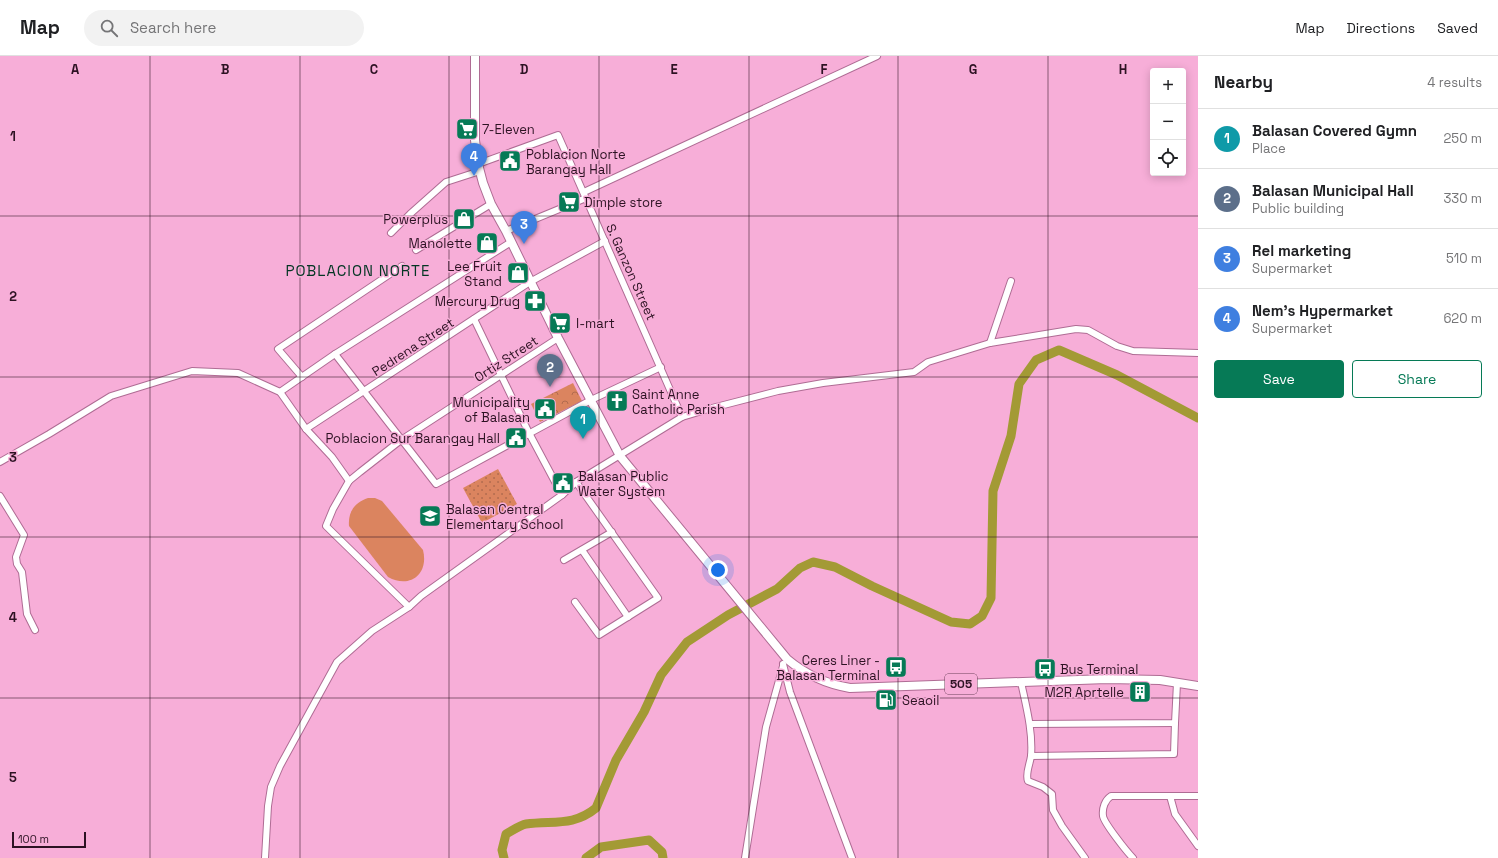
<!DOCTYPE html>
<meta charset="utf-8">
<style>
body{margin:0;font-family:"Space Grotesk",sans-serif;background:#f2f2f2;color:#202124}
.controls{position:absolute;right:12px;top:12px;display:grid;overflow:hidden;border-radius:4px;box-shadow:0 2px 10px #0003}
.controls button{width:36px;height:36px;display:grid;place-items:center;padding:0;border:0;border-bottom:1px solid #e0e0e0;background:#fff;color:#202124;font:20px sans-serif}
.scale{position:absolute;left:12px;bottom:10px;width:74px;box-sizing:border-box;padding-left:4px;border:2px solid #2d1223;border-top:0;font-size:11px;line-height:14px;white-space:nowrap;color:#2d1223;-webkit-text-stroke:3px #f7aed8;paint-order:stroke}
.you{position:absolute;left:718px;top:514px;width:14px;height:14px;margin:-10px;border:3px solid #fff;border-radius:50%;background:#1a73e8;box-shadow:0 0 0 6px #1a73e833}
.badge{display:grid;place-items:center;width:26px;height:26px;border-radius:50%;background:#067a56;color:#fff;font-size:13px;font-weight:700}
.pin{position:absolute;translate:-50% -33px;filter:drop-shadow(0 1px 2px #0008)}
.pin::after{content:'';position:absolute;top:21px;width:14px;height:12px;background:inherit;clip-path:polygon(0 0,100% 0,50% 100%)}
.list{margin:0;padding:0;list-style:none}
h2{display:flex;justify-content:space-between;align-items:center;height:52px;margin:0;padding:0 16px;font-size:17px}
h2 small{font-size:13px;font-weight:400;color:#757577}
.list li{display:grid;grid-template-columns:26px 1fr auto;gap:12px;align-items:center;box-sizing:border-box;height:60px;padding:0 16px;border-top:1px solid #e0e0e0}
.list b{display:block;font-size:15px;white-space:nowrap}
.list p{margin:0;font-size:13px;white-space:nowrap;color:#757577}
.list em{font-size:13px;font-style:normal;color:#757577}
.actions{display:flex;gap:8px;padding:12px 16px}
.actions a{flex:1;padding:9px 0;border:1px solid #067a56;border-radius:4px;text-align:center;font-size:14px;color:#067a56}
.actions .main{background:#067a56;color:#fff}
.icon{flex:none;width:22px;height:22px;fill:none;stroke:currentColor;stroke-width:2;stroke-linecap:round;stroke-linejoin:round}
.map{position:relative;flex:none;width:1198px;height:802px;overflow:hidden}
header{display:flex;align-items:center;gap:24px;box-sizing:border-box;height:56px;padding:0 20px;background:#fff;border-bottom:1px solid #e0e0e0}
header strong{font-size:19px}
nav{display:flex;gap:22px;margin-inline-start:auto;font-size:14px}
.search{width:280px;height:36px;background:#f2f2f2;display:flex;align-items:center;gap:10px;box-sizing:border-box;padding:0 14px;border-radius:22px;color:#757577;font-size:15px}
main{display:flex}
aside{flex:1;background:#fff}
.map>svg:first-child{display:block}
.grass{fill:url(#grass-dots)}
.park{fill:url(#park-crowns)}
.garden{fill:#db845f}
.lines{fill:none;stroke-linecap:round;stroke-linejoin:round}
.river{stroke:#a39a35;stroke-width:9}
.minor-casing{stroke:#af6c94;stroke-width:8}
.major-casing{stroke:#af6c94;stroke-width:10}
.minor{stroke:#fff;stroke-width:6}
.major{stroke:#fff;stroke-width:8}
.grid{fill:none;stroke:#2d1223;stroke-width:1;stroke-opacity:0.55}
.labels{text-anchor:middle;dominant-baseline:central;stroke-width:3;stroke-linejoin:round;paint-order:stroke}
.shield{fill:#f7aed8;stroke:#6a4159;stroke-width:1}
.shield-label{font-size:12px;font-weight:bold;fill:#2d1223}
.poi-label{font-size:13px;fill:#2d1223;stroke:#f7aed8;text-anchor:start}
.street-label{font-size:13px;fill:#2d1223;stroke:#f7aed8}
.quarter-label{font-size:15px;letter-spacing:1px;fill:#043624;stroke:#f7aed8}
.grid-label{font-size:13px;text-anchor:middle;font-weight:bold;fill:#2d1223;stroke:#f7aed8;stroke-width:3;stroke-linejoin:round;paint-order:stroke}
</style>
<header>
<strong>Map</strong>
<div class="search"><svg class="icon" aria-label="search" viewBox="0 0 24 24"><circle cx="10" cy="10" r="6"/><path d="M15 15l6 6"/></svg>Search here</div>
<nav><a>Map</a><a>Directions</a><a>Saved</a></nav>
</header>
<main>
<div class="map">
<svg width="1198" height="802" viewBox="0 0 1198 802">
<defs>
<pattern id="grass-dots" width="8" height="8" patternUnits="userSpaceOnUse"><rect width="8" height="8" fill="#db845f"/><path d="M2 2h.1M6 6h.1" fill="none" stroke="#b26b4e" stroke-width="1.8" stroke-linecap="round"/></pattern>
<pattern id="park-crowns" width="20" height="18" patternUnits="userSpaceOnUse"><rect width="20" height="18" fill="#db845f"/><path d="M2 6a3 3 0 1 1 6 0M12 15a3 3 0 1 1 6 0" fill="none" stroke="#b26b4e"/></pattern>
</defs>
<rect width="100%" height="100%" fill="#f7aed8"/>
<polygon class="grass" points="498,413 517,448 482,467 463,432"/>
<polygon class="park" points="573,327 582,345 540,366 531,348"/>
<path class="garden" d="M368,442H375L382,445L423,494C429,518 410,533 388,521L349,470C348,456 354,447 368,442Z"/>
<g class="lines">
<g class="river">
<path d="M504,802L502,794L506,778C512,775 520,769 526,768C552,764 573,771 596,752L616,704L644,656L661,619L687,586L728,559L777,533L800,512L813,506L835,511L872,530L951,566L970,568L982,560L991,542L993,435L1011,380L1019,328L1036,304L1059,294L1117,319L1198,362"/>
<polyline points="586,802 601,791 649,784 662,796 663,802"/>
</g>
<g class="minor-casing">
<g id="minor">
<polyline points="478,108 558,79 682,361"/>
<polyline points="584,136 877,0"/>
<polyline points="506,175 586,142"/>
<polyline points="391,177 410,158 446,126 480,115"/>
<polyline points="416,194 491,148"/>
<polyline points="474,263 529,377 562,439"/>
<polyline points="990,287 1011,225"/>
<polyline points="335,298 436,428 591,344 661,311"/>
<polyline points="302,321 278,293 402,210"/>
<polyline points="280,336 335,298 511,186"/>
<polyline points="306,373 530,226 605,185"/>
<polyline points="0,406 49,378 111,340 192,315 238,317 280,336 306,373 332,401 349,425"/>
<polyline points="0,440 24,479 16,501 17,508 22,516 27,558 35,574"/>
<polyline points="582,494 628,561"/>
<polyline points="564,504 612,476"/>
<polyline points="575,546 599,579 658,542 576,426"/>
<polyline points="409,551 326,470 333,453 349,425 360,416 401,384 558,282"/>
<polyline points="783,608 790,636 852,802"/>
<path d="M1021,626C1026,650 1033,675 1031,700C1030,708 1025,718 1028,725L1043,731L1052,738L1053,754L1062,770L1085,802"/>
<polyline points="1030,668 1175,667 1177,627"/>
<polyline points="1031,700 1174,698 1175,667"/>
<polyline points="1170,740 1175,758 1198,790"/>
<polyline points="265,802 268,750 271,731 280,710 337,606 372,575 409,551 421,540 562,439 576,426 682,361 712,352 778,335 823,327 914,316 928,306 990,287 1076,273 1088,274 1117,290 1133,295 1198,297"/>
<polyline points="745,802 766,671 783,610"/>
<path d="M1133,802C1127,796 1104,767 1103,760C1102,752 1105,744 1111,740H1198"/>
</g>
</g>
<g class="major-casing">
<path id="major" d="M475,0V84L478,108L483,127L491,148L506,175L558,282L620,400L787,603C806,619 826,628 850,632L1107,623L1160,624L1198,630"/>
</g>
<use href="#minor" class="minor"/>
<use href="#major" class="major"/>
</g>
<path class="grid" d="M150,0V802M300,0V802M449,0V802M599,0V802M749,0V802M898,0V802M1048,0V802M0,160H1198M0,321H1198M0,481H1198M0,642H1198"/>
<defs>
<g id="supermarket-square" transform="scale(1.15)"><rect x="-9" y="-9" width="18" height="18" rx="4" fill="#067a56" stroke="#f7aed8"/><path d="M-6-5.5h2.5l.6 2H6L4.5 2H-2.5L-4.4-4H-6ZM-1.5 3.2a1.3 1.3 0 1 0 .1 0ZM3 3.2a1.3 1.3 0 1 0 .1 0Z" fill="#fff"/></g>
<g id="civic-square" transform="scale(1.15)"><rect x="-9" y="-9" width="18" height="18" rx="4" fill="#067a56" stroke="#f7aed8"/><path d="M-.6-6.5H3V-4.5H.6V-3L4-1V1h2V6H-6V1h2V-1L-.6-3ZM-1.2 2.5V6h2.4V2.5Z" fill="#fff"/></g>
<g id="shop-square" transform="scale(1.15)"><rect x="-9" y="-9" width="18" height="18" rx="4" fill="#067a56" stroke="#f7aed8"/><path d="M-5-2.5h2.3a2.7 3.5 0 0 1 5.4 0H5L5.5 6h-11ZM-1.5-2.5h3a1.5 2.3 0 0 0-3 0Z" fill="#fff"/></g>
<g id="pharmacy-square" transform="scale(1.15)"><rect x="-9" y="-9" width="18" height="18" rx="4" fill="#067a56" stroke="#f7aed8"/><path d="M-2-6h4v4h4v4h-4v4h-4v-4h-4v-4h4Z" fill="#fff"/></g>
<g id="church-square" transform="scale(1.15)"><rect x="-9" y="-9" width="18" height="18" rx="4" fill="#067a56" stroke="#f7aed8"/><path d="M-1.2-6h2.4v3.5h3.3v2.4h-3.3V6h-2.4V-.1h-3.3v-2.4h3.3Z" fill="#fff"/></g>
<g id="school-square" transform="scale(1.15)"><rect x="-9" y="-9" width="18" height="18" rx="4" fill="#067a56" stroke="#f7aed8"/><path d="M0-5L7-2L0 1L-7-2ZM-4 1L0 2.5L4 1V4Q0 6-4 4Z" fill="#fff"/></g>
<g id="bus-square" transform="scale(1.15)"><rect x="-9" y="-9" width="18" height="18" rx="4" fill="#067a56" stroke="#f7aed8"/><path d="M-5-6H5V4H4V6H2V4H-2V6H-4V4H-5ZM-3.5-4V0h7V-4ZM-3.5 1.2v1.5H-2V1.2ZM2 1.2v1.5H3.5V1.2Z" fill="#fff"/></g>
<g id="building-square" transform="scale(1.15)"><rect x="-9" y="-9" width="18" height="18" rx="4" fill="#067a56" stroke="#f7aed8"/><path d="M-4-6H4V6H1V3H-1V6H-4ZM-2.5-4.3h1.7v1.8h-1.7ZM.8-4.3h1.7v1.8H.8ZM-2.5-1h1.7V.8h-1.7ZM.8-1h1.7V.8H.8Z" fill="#fff"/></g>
<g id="fuel-square" transform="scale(1.15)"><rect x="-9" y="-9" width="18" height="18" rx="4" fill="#067a56" stroke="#f7aed8"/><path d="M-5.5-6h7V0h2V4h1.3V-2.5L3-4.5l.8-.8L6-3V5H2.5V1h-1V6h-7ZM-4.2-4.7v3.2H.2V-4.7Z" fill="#fff"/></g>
</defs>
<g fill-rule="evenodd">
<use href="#supermarket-square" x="467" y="73"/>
<use href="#civic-square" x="510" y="105"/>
<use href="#supermarket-square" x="569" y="146"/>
<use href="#shop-square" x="464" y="163"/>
<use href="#shop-square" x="487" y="187"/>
<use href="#shop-square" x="518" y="217"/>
<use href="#pharmacy-square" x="535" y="245"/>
<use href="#supermarket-square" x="560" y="267"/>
<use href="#church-square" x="617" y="345"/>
<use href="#civic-square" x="545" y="353"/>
<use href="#civic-square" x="516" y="382"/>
<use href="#civic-square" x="563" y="427"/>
<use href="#school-square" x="430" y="460"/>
<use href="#bus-square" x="896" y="611"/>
<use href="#bus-square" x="1045" y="613"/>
<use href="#building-square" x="1140" y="636"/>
<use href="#fuel-square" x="886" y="644"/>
</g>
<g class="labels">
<rect class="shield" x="945" y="618" width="32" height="20" rx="3"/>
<g class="shield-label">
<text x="961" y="628">505</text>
</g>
<g class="poi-label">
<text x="482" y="73">7-Eleven</text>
<text x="526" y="98">Poblacion Norte<tspan x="526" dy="15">Barangay Hall</tspan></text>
<text x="584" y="146">Dimple store</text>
<text x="448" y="163" text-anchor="end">Powerplus</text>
<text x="472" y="187" text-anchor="end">Manolette</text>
<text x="502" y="210" text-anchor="end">Lee Fruit<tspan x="502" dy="15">Stand</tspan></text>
<text x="520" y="245" text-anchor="end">Mercury Drug</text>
<text x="576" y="267">I-mart</text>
<text x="632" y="338">Saint Anne<tspan x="632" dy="15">Catholic Parish</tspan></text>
<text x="530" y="346" text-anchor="end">Municipality<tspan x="530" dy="15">of Balasan</tspan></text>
<text x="500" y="382" text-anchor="end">Poblacion Sur Barangay Hall</text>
<text x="578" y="420">Balasan Public<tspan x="578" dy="15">Water System</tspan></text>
<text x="446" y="453">Balasan Central<tspan x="446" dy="15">Elementary School</tspan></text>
<text x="880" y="604" text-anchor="end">Ceres Liner -<tspan x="880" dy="15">Balasan Terminal</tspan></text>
<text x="1060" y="613">Bus Terminal</text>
<text x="1124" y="636" text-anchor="end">M2R Aprtelle</text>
<text x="902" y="644">Seaoil</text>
</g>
<g class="street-label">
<text transform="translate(631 216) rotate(66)">S. Ganzon Street</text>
<text transform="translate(413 291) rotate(-33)">Pedrena Street</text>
<text transform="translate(506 303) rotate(-33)">Ortiz Street</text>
</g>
<g class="quarter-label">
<text x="358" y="214">POBLACION NORTE</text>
</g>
</g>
<g class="grid-label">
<text x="75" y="18">A</text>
<text x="225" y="18">B</text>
<text x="374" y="18">C</text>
<text x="524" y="18">D</text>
<text x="674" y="18">E</text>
<text x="824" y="18">F</text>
<text x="973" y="18">G</text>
<text x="1123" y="18">H</text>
<text x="13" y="85">1</text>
<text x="13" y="245">2</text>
<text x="13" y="406">3</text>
<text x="13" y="566">4</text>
<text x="13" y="726">5</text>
</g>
</svg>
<div class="controls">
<button>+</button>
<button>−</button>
<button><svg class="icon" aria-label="locate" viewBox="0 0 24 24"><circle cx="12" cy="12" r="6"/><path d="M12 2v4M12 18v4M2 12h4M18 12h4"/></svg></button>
</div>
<div class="scale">100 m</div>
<div class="you"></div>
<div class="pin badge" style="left:583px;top:383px;background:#0f9aa8">1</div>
<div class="pin badge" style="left:550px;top:331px;background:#5c6f8a">2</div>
<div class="pin badge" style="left:524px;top:188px;background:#3f7fe0">3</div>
<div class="pin badge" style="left:474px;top:120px;background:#3f7fe0">4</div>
</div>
<aside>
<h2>Nearby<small>4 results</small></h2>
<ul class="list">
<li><span class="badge" style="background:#0f9aa8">1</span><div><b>Balasan Covered Gymn</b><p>Place</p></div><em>250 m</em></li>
<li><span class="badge" style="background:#5c6f8a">2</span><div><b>Balasan Municipal Hall</b><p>Public building</p></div><em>330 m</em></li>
<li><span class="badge" style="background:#3f7fe0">3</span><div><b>Rel marketing</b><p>Supermarket</p></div><em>510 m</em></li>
<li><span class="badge" style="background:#3f7fe0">4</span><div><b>Nem's Hypermarket</b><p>Supermarket</p></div><em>620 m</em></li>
</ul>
<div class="actions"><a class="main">Save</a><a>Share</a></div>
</aside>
</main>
